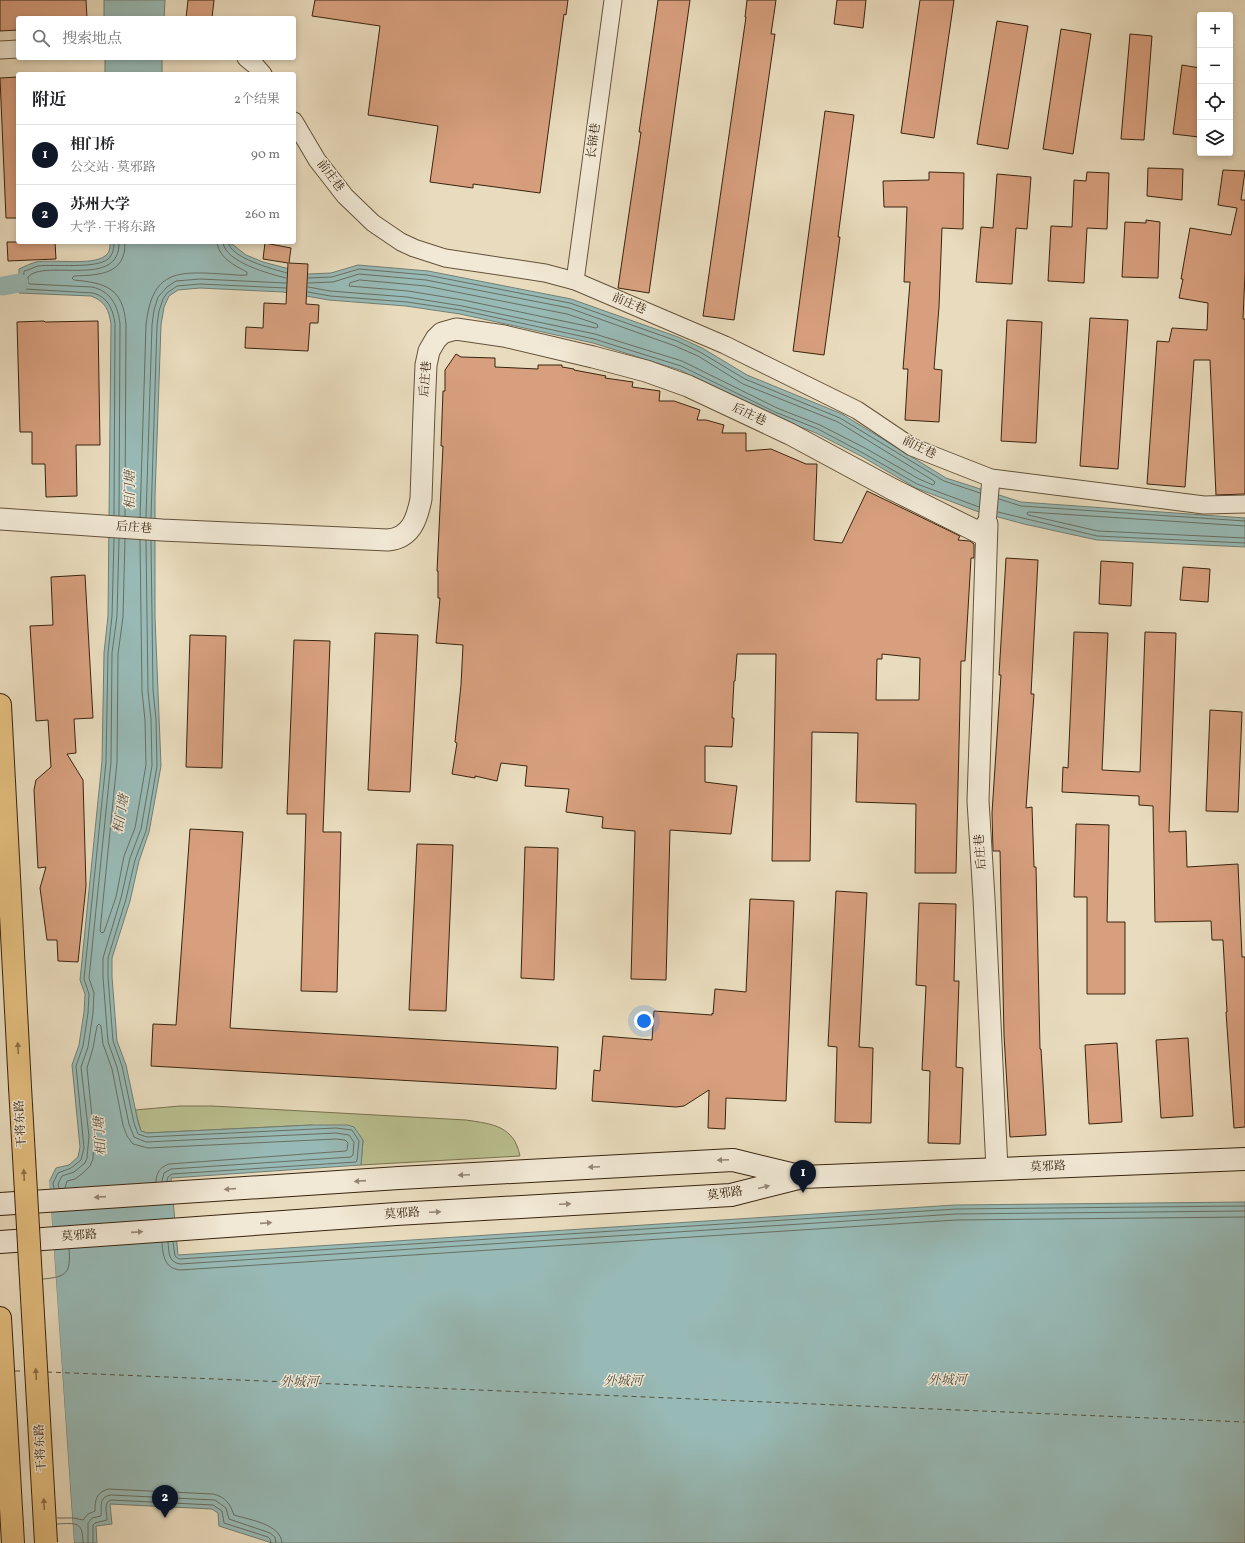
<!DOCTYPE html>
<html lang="zh">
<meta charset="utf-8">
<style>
body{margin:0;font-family:Vollkorn,"Noto Serif SC",serif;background:#f2f2f2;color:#202124}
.controls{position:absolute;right:12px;top:12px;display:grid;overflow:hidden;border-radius:4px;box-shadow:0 2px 6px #0003}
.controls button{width:36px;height:36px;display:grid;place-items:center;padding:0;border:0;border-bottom:1px solid #e0e0e0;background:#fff;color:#202124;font:20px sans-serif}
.you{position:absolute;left:644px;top:1021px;width:14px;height:14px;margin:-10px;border:3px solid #fff;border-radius:50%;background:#1a73e8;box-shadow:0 0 0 6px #1a73e833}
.badge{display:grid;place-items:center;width:26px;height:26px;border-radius:50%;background:#111827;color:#fff;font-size:13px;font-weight:700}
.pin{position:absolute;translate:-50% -33px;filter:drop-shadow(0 1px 2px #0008)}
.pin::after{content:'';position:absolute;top:21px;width:14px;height:12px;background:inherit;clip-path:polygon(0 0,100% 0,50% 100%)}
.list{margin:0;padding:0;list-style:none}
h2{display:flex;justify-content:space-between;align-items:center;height:52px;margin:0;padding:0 16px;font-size:17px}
h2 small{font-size:13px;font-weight:400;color:#757577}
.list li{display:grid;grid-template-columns:26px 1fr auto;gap:12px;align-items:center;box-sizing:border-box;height:60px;padding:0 16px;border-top:1px solid #e0e0e0}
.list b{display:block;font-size:15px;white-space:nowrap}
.list p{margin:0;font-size:13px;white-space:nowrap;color:#757577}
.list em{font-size:13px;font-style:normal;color:#757577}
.icon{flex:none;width:22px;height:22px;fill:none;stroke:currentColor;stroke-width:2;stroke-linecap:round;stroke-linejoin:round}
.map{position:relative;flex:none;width:1245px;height:1543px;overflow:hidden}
.search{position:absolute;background:#fff;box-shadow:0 2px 6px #0003;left:16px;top:16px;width:280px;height:44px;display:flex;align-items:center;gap:10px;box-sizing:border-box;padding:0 14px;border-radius:4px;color:#757577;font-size:15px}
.panel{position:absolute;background:#fff;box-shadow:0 2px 6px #0003;left:16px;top:72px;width:280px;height:172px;border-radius:4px}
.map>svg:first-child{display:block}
.green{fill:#b9bf8f;stroke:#78724e}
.water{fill:#98bab6;stroke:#727e73}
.pier{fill:#e9dcbe}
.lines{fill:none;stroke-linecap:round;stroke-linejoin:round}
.shore{stroke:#686f62;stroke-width:1}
.canal{stroke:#98bab6;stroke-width:19}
.ferry{stroke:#555140;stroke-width:1;stroke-dasharray:5 4;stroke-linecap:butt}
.building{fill:#d79f7e;stroke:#38240e;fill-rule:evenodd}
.minor-casing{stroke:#64523a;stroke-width:19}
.tertiary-casing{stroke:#64523a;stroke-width:23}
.secondary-casing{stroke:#38240e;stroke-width:24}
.primary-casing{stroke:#38240e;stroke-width:24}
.minor{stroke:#f1e8d5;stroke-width:17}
.tertiary{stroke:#f1e8d5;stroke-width:21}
.secondary{stroke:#f1e8d5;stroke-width:22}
.primary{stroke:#e4be7f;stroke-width:22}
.primary-bridge-casing{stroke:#38240e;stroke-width:24;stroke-linecap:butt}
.primary-bridge{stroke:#e4be7f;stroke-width:22}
.oneway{fill:#8e7146}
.oneway2{fill:#948672}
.labels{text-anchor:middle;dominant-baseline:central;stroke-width:3;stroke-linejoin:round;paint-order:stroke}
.street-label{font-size:12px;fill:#38240e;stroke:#f1e8d5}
.water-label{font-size:13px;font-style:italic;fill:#555140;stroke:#f1e8d5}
</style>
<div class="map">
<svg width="1245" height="1543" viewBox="0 0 1245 1543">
<rect width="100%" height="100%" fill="#e9dcbe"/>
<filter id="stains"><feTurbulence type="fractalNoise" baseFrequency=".005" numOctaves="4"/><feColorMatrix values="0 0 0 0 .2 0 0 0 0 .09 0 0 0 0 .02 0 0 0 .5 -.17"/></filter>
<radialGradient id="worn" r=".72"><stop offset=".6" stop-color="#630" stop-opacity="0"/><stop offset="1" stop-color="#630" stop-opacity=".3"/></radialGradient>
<path class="green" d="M180,1106H212L466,1120C493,1124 514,1126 520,1156L361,1165L363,1140L312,1125L147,1133L141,1131L135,1110Z"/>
<g class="water">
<polygon points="104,0 165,0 164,18 104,18"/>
<rect x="105" y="58" width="57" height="16"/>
<path d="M110,242H206L232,244L246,255L263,262L308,274L331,273L358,265L428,271L571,299L678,337L702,348L747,375L842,414L946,478L1021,502L1245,518V547L1097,540L1024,524L976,511L916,488L861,456L816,433L773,416L680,370L593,343L460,314L406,306L329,300L283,292L200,288L178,290L169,296L164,307L161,325L155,496V617L161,766L149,832L139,861L130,901L112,958V977L117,1041L126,1065L138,1122L141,1131L147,1133L312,1125H348L354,1127L363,1140L361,1165L171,1178L178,1255L955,1205L1245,1202V1543H272L219,1526L218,1513L212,1509L110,1504L112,1524L96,1526L97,1543H74L49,1182L56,1168L69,1165L78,1157L80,1147L72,1065L79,1045L84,1012L85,994L80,980L102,761L104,653L108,616L111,324C109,310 105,301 91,296L19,293V269C24,267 31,263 36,262C53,259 92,266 105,256C110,253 110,247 110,242Z"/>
</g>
<polygon class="pier" points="49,1178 71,1502 74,1543 72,1543 72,1535 0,1539 0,1266 53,1261 47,1182"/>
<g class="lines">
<g class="shore">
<path d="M223,242C224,262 270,274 286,278"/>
<path d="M228,242C230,258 273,269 287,273"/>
<polyline points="308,278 332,277 359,269 427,275 570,303 677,341 700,352 745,379 840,418 944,481 980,493"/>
<polygon points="360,280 426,286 567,314 597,324 598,327 596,328 463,300 408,291 349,286 350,283"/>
<polyline points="308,287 330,291 407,297 462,306 595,334 682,361 777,408 820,425 865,448 919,479 933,485 935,483 934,481 838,422 743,384 698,356 675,346 569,308 426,280 359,274 333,282 308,283"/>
<polyline points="308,292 330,296 407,302 461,310 594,339 681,366 775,412 818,429 863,453 917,484 979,507"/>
<polyline points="999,499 1021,506 1245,521"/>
<polyline points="998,512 1097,536 1245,543"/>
<path d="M114,515L115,324C113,309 108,297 93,293L25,289L23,287L24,271C29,270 34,267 38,266C55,264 96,269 108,259C113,255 114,248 114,242"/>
<path d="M119,516L120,324C118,306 111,291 92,287L30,284L28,283V277C45,258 121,290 119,242"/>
<path d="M125,516L126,324C123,288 106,283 74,280L72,278L74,276C99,275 126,275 125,242"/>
<path d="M140,517L146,325C152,271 176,271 222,274C230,274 239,276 247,275V272C235,266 218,257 217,242"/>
<polyline points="146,517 152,325 154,310 158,297 167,287 176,281 200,279 286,283"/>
<polyline points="151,518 157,325 159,311 163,299 167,293 177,286 200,284 286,288"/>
<polyline points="1245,526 1029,512 1027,513 1028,515 1098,531 1245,538"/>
<polyline points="125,539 123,617 118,654 117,762 100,931 102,933 104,932 116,897 124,856 135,828 146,765 145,720 142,691 140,540"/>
<polyline points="146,540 148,691 151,719 152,766 141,829 130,858 121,898 103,958 103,977 108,1042 117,1067 129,1124 134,1137 146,1142 336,1133 349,1135 354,1142 353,1155 351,1157 171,1169 164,1173 162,1181"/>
<polyline points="151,541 153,690 156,719 157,766 146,831 135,860 126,899 108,958 108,977 113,1041 122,1066 134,1123 138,1134 147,1137 336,1128 352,1130 359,1141 357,1160 356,1162 172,1174 168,1177 167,1181"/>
<polyline points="54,1188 53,1183 58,1173 71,1168 81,1160 84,1148 76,1066 83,1046 88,1013 89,994 84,979 106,762 108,653 112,616 114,538"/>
<polyline points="59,1188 58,1184 62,1176 74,1172 85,1163 87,1158 89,1136 81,1067 88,1047 93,1013 94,993 89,978 111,762 112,653 117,616 119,539"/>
<path d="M65,1188L67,1181L75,1179L83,1173L90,1166L93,1159L94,1136L87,1068L93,1048L97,1026L99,1024L101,1026L103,1044L112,1069L123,1125L127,1136L133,1144L148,1148L336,1139L345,1140L348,1143L347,1150L346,1151L169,1164C160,1167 156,1173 156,1182"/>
<path d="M168,1242C169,1252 168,1262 180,1264L956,1214L1245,1211"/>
<polyline points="173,1242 175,1256 179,1259 956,1209 1245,1206"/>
<path d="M162,1243C163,1255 164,1268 180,1270L956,1220L1245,1217"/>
<path d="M43,1279C67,1277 71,1273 69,1249"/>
<path d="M57,1518H74L83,1520L88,1514L95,1511C95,1500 96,1493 108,1489L213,1494C226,1497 230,1504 234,1515C250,1520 281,1524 282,1543"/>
<path d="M57,1524C76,1523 83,1521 83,1543"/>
<path d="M88,1543V1523L92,1518L101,1516C102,1507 98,1497 111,1495L215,1500L226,1508L229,1519L270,1533L275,1537L276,1543"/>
<path d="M93,1543V1525L95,1523L107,1520C107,1513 103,1502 111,1500L213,1505L222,1511L224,1523L268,1537L270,1539L271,1543"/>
</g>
<polyline class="canal" points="3,286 19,283"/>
<g class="ferry">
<polyline points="15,1371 25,1371"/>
<polyline points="47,1372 1245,1422"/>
</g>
</g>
<g class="building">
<polygon points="0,0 86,0 87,18 18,18 18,30 0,31"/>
<polygon points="188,0 214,0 212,18 186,18"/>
<polygon points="315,0 568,0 566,15 564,14 540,193 473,184 473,188 430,182 438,126 368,115 380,26 312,16"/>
<polygon points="658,0 690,0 649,293 618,288 641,132 639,132"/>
<polygon points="747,0 776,0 771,34 775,34 734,320 703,316 746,17 745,17"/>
<polygon points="837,0 866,0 863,28 834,24"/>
<polygon points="920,0 954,0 934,138 901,133"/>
<polygon points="997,21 1028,26 1008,149 977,144"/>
<polygon points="1061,29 1091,34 1073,154 1043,149"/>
<polygon points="1130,34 1152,36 1144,140 1121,139"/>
<polygon points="1182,65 1200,68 1199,137 1173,134"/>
<polygon points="18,77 18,218 6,218 0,78"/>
<polygon points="825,111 854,115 838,237 840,237 824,355 793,351"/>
<polygon points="1148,168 1183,169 1182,200 1147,196"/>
<polygon points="1223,170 1245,171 1241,200 1245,200 1245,273 1243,319 1245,319 1245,494 1216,495 1210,360 1194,360 1185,487 1147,484 1157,341 1169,342 1172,328 1207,330 1208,303 1179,298 1183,279 1181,279 1190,228 1231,235 1237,208 1218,205"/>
<polygon points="929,172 964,173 963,229 942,228 939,307 934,369 942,370 939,422 905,420 908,369 903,369 910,282 904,282 907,207 884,207 883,181 929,180"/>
<polygon points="1087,172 1109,173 1107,229 1087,228 1084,283 1048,281 1051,226 1072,227 1074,180 1086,181"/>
<polygon points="997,174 1031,177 1027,229 1016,228 1012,284 976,282 981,227 993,228"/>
<polygon points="1146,220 1160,222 1158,278 1122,277 1125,222 1146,223"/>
<polygon points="7,242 55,242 56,259 8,261"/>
<polygon points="265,243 291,248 289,263 308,264 306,304 319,305 318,323 310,323 308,351 245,348 246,327 263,328 264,303 286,304 288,263 263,259"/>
<polygon points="1090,318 1128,320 1118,469 1080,466"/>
<polygon points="1007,320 1042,322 1036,443 1001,441"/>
<polygon points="44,321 45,322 98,321 100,445 76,445 77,496 46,497 45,464 32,464 32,432 20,432 17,322"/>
<path d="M456,354L461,357L495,358V367L538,369V365H562V367L574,369V370L606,376L605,378L633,382L632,387L660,391L659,401H674L700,410L697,420H706L724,425L722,433H746V451L771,449L806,464H817L814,540L842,543L867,491L960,536L958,540L970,541L974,544V558H971L965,661H961L956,873H915L916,804L856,802L858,733L812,732L810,861H772L776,654H737L735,681H734L732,718H734L732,747L705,746V782L737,786L731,834L670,830L666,980L631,979L635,831L602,828L603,817L566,812L569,789L525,786L527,766L501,763L497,781L475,776V778L452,774L457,743L455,742L461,685L463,645L436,643L440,598H438V571H437L443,446H441L443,391H445V370ZM882,654L920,658L919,700H876L877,659H882Z"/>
<polygon points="1006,558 1038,560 1031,694 1034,694 1026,808 1032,807 1034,867 1036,867 1040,1049 1041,1049 1046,1135 1010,1137 1004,1035 1000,851 993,851 992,813 1001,675 999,675"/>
<polygon points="1101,561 1133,563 1131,606 1099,604"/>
<polygon points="1183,567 1210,569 1208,602 1180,600"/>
<polygon points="85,575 93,718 74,719 76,753 67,754 83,780 86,886 78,962 58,961 57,940 47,940 40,888 46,867 38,868 34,790 36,780 51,767 48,720 36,721 30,626 53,625 51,577"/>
<polygon points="1074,632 1108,633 1102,770 1140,772 1145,632 1176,633 1169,832 1186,831 1187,867 1238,864 1242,957 1245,957 1245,1127 1234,1128 1226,1012 1227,1012 1223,940 1212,940 1211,921 1155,922 1153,806 1139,805 1139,796 1062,792 1063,767 1068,768"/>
<polygon points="375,633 418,635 410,792 368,790"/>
<polygon points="190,635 226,636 222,768 186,767"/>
<polygon points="294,640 330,641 323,832 341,832 337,992 301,991 306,814 287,814"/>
<polygon points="1210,710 1242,712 1238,812 1206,811"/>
<polygon points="1076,824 1109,825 1107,922 1125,922 1125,994 1087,994 1087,897 1074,897"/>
<polygon points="190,829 243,832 230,1028 558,1047 556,1089 151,1066 153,1024 176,1025"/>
<polygon points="417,844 453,845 446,1011 409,1010"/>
<polygon points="525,847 558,848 554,980 521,978"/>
<polygon points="836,891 867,893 859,1047 873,1048 871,1123 835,1122 837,1047 828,1046"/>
<polygon points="750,899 794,901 786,1101 726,1098 725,1129 708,1128 709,1090 684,1106 676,1107 592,1101 594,1070 600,1071 603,1036 652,1040 654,1011 712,1015 712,1013 713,1014 715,989 746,992"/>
<polygon points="919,903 956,904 954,981 959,981 956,1067 963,1068 960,1144 928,1143 930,1071 922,1070 926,986 916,985"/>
<polygon points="1188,1038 1193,1116 1161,1118 1156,1040"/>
<polygon points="1117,1043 1122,1122 1089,1124 1085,1045"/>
</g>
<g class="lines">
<g class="minor-casing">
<g id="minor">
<polyline points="0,50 18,49"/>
<polyline points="246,58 256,66 263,74"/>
<polyline points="294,121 317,160 345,196 373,223 401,242 414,248 445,258 545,273 575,281 725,345 857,410 912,447 991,478 1204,505 1245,504"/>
<polyline points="575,281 613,0"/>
<polyline points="987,524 991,478"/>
</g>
</g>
<g class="tertiary-casing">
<g id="tertiary">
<path d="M0,519L162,530L388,540C411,538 417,519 421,499L424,411L426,365L429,351L436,339L442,333L456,329L504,336L593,357L646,371L688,386L790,434L892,489L986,536"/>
<polyline points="987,524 978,801 984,898 997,1169"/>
</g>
</g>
<g class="secondary-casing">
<g id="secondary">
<polyline points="0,1204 399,1178 733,1160 799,1176"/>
<polyline points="0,1242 396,1214 731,1195 802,1177 1245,1159"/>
</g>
</g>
<g class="primary-casing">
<g id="primary">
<polyline points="0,705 20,1087"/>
<polyline points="0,1318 13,1543"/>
</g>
</g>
<use href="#minor" class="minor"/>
<use href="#tertiary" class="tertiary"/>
<use href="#secondary" class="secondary"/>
<use href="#primary" class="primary"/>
<g class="primary-bridge-casing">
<polyline id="primary-bridge" points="20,1087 46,1543"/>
</g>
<use href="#primary-bridge" class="primary-bridge"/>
</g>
<defs><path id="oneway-solid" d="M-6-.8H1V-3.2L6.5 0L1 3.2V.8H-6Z"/></defs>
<g class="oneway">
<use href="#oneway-solid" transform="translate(18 1048) rotate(-93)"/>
<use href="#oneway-solid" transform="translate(24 1175) rotate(-93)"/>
<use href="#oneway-solid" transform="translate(36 1374) rotate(-93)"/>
<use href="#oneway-solid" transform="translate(44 1504) rotate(-93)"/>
</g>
<g class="oneway2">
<use href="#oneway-solid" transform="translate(723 1160) rotate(177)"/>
<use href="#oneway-solid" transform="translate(594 1167) rotate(177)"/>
<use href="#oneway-solid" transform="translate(464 1175) rotate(177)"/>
<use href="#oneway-solid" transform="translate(360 1181) rotate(176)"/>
<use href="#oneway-solid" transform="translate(764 1187) rotate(-14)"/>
<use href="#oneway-solid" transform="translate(230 1189) rotate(176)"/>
<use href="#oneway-solid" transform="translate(100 1197) rotate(176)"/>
<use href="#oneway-solid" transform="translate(565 1204) rotate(-3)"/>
<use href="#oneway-solid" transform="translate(435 1212) rotate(-3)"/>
<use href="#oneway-solid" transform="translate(266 1223) rotate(-4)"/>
<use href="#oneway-solid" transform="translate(137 1232) rotate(-4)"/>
</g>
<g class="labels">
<g class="street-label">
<text transform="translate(594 141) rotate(-82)">长锦巷</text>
<text transform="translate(330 176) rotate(53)">前庄巷</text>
<text transform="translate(629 304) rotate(23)">前庄巷</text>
<text transform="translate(426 379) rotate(-85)">后庄巷</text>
<text transform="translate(749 415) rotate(25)">后庄巷</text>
<text transform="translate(919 448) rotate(26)">前庄巷</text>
<text transform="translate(134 528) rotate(4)">后庄巷</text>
<text transform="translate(981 852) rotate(-94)">后庄巷</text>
<text transform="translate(21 1124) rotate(-93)">干将东路</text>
<text transform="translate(1048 1167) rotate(-2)">莫邪路</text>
<text transform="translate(725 1194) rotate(-8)">莫邪路</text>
<text transform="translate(402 1214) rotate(-4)">莫邪路</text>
<text transform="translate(79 1236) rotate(-4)">莫邪路</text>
<text transform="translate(41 1448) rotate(-93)">干将东路</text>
</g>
<g class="water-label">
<text transform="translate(131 490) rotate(-90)">相门塘</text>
<text transform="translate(122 814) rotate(-80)">相门塘</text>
<text transform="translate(101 1136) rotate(-94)">相门塘</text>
<text x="947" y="1381">外城河</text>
<text x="623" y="1382">外城河</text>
<text x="299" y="1383">外城河</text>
</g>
</g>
<rect width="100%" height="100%" filter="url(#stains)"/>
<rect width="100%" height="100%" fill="url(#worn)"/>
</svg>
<div class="controls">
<button>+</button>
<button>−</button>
<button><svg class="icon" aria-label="locate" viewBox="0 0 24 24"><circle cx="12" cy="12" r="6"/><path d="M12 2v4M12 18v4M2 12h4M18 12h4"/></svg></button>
<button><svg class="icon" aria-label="layers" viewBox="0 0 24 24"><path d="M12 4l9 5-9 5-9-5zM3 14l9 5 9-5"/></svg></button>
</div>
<div class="you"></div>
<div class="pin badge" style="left:803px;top:1193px">1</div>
<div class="pin badge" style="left:165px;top:1518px">2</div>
<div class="search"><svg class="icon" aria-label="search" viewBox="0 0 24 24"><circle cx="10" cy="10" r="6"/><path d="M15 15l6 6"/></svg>搜索地点</div>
<section class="panel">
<h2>附近<small>2个结果</small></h2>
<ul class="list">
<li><span class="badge">1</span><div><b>相门桥</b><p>公交站 · 莫邪路</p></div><em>90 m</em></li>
<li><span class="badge">2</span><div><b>苏州大学</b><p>大学 · 干将东路</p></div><em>260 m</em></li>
</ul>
</section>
</div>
